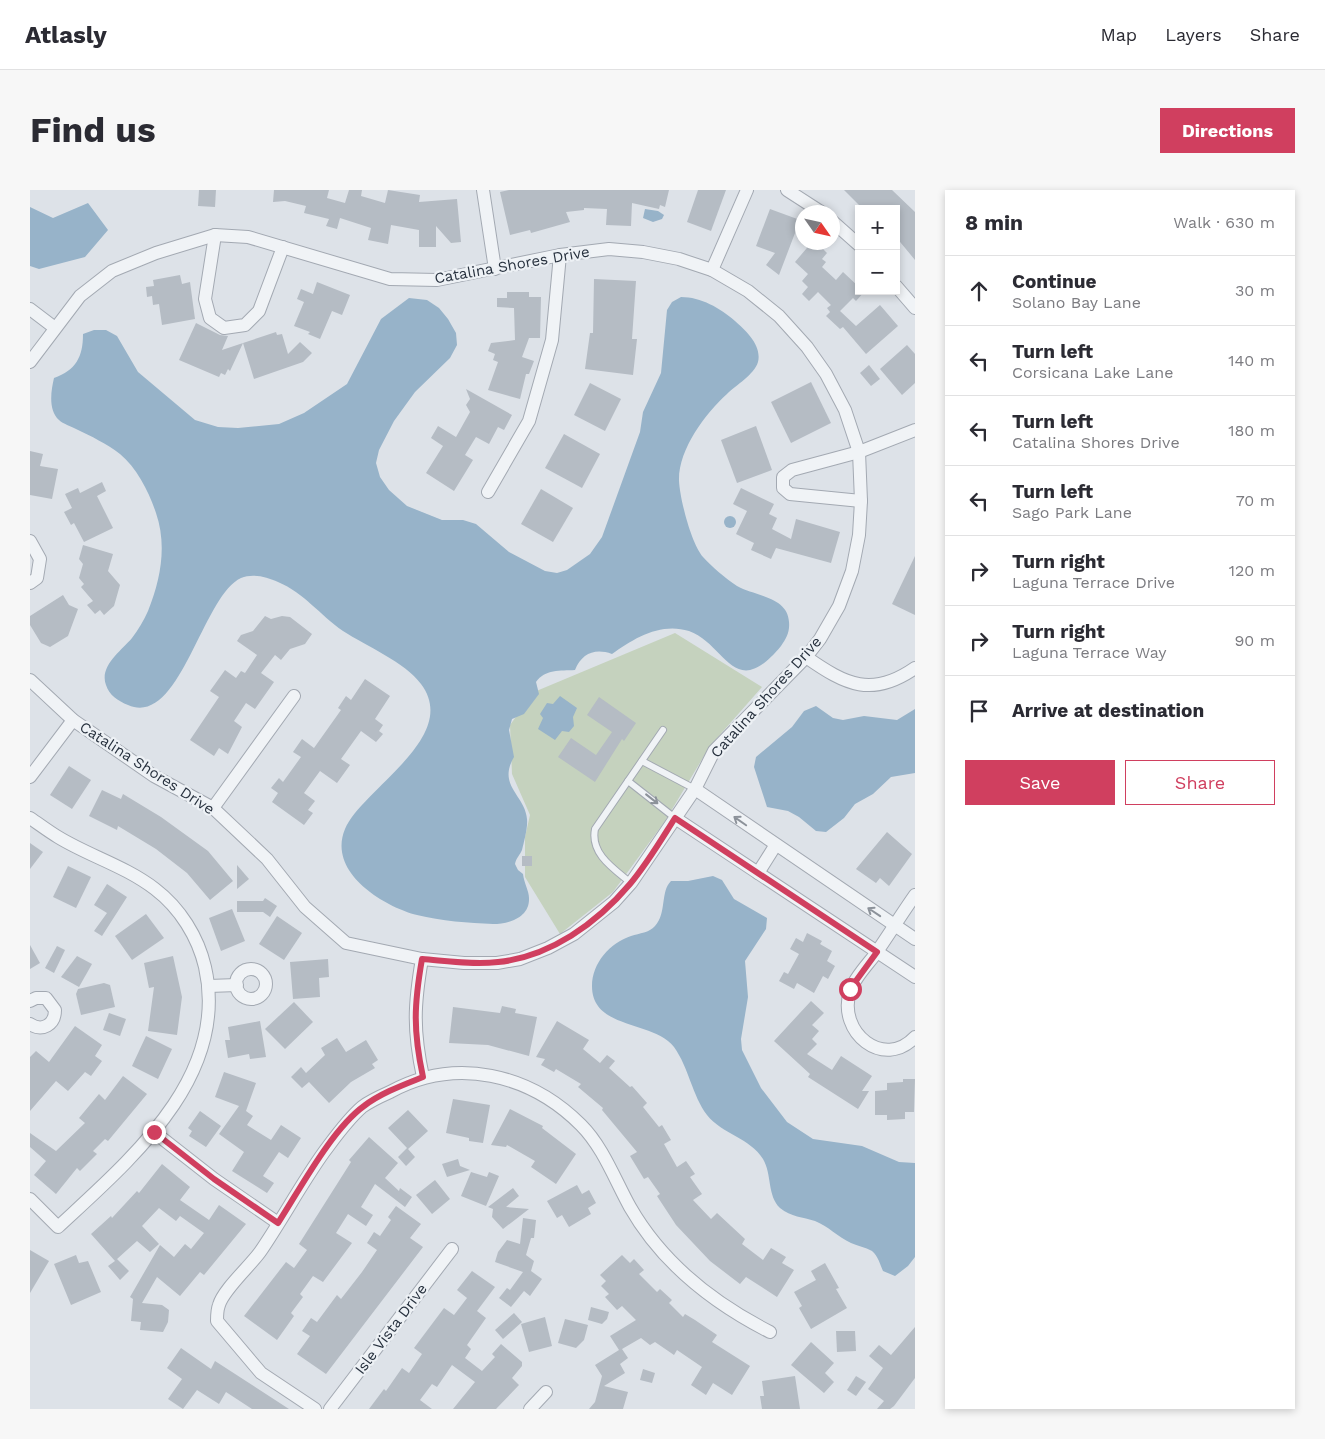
<!DOCTYPE html>
<meta charset="utf-8">
<style>
body{margin:0;font-family:"Work Sans",sans-serif;background:#f7f7f7;color:#2b2b33}
.controls{position:absolute;right:15px;top:15px;display:grid;overflow:hidden;border-radius:0px;box-shadow:0 2px 8px #0003}
.controls button{width:45px;height:45px;display:grid;place-items:center;padding:0;border:0;border-bottom:1px solid #e1e1e2;background:#fff;color:#2b2b33;font:25px sans-serif}
.compass{position:absolute;left:765px;top:15px;width:45px;height:45px;border-radius:50%;background:#fff;box-shadow:0 2px 8px #0003;rotate:124deg}
.stop{position:absolute;width:15px;height:15px;margin:-11px;border:4px solid #d03f5f;border-radius:50%;background:#fff}
.stop.end{background:#d03f5f;border-color:#fff;box-shadow:0 1px 5px #0008}
.list{margin:0;padding:0;list-style:none}
h2{display:flex;justify-content:space-between;align-items:center;height:65px;margin:0;padding:0 20px;font-size:21px}
h2 small{font-size:16px;font-weight:400;color:#7c7c81}
.list li{display:grid;grid-template-columns:32px 1fr auto;gap:15px;align-items:center;box-sizing:border-box;height:70px;padding:0 20px;border-top:1px solid #e1e1e2}
.list b{display:block;font-size:19px;white-space:nowrap}
.list p{margin:0;font-size:16px;white-space:nowrap;color:#7c7c81}
.list em{font-size:16px;font-style:normal;color:#7c7c81}
.actions{display:flex;gap:10px;padding:15px 20px}
.actions a{flex:1;padding:11px 0;border:1px solid #d03f5f;border-radius:0px;text-align:center;font-size:18px;color:#d03f5f}
.actions .main{background:#d03f5f;color:#fff}
.icon{flex:none;width:28px;height:28px;fill:none;stroke:currentColor;stroke-width:2;stroke-linecap:round;stroke-linejoin:round}
.map{position:relative;flex:none;width:885px;height:1219px;overflow:hidden;border-radius:0px}
header{display:flex;align-items:center;gap:30px;box-sizing:border-box;height:70px;padding:0 25px;background:#fff;border-bottom:1px solid #e1e1e2}
header strong{font-size:24px}
nav{display:flex;gap:28px;margin-inline-start:auto;font-size:18px}
.intro{display:flex;align-items:center;justify-content:space-between;box-sizing:border-box;height:120px;padding:0 30px}
h1{margin:0;font-size:35px}
.button{padding:12px 22px;border-radius:0px;background:#d03f5f;color:#fff;font-size:18px;font-weight:700}
main{display:flex;gap:30px;padding:0 30px}
aside{flex:1;background:#fff;border-radius:0px;box-shadow:0 2px 8px #0003}
.map>svg:first-child{display:block}
.green{fill:#c5d2be}
.water{fill:#97b3c9}
.building{fill:#b5bcc4}
.lines{fill:none;stroke-linecap:round;stroke-linejoin:round}
.service-casing{stroke:#a3a9b2;stroke-width:8}
.minor-casing{stroke:#a3a9b2;stroke-width:14}
.service{stroke:#f0f3f6;stroke-width:6}
.minor{stroke:#f0f3f6;stroke-width:12}
.oneway{stroke:#8c929a}
.route{stroke:#d03f5f;stroke-width:6}
.labels{text-anchor:middle;dominant-baseline:central;stroke-width:4.5;stroke-linejoin:round;paint-order:stroke}
.street-label{font-size:15px;fill:#27313e;stroke:#edf1f5}
</style>
<header>
<strong>Atlasly</strong>
<nav><a>Map</a><a>Layers</a><a>Share</a></nav>
</header>
<div class="intro"><h1>Find us</h1><a class="button">Directions</a></div>
<main>
<div class="map">
<svg width="885" height="1219" viewBox="0 0 885 1219">
<rect width="100%" height="100%" fill="#dde2e8"/>
<polygon class="green" points="645,443 732,497 680,556 635,631 583,702 530,744 495,687 495,647 500,625 482,584 480,535 504,502"/>
<g class="water">
<polygon points="58,13 78,40 55,67 9,79 0,76 0,17 23,28"/>
<polygon points="615,19 628,21 634,25 632,29 623,32 613,28"/>
<path d="M651,107C671,107 690,118 705,131C716,141 732,155 728,172C724,185 706,195 697,204C675,224 648,260 649,291C650,309 661,353 673,367C681,376 696,389 707,396C725,406 758,407 759,432C760,442 756,449 751,456C704,513 696,454 659,441C631,432 604,448 582,464C565,458 552,463 545,480C530,481 515,479 506,492L509,504L494,524L482,529L479,540L484,567C467,596 495,605 497,629C498,637 494,652 492,660C490,665 486,668 485,674L488,680L493,684C494,693 499,701 499,708C500,728 478,734 463,734C439,733 411,731 387,725C353,716 297,682 315,639C332,599 431,547 391,494C375,472 336,456 313,441C290,425 274,403 248,392C237,387 223,383 211,388C172,406 150,538 98,515C88,511 79,505 76,495C69,476 91,461 102,448C108,440 114,430 118,421C131,389 137,355 126,323C119,302 107,278 90,264C77,254 61,246 46,239C41,236 33,234 29,230C18,220 21,201 24,188C46,180 53,167 53,144L64,140H76L87,146L108,182L165,230L188,237L208,238L249,234L274,223L317,194L351,129L379,108L397,110L409,118L418,129L426,143L427,155L420,168L385,202L364,231L349,260L346,273L350,287L359,300L377,316L412,330H433L446,334L479,362L515,381L527,383L537,380L560,364L572,347L610,242L613,222L631,183L637,120L642,112Z"/>
<circle cx="700" cy="332" r="6"/>
<polygon points="530,506 547,518 543,527 544,536 539,542 532,541 525,550 508,539 513,528 510,524 517,513 523,514"/>
<polygon points="786,516 803,528 813,530 834,526 867,530 885,519 885,583 861,587 843,604 825,614 814,628 796,642 786,641 769,627 758,621 737,617 724,577 726,567 762,537 774,521"/>
<path d="M683,686L692,690L704,709L737,728L736,739L715,771L718,807L711,849L712,860L731,898L757,932L783,949L832,956L869,972L885,973V1067L878,1076L865,1086L853,1081C850,1074 848,1066 842,1061C835,1057 828,1056 821,1053C808,1047 798,1036 785,1031C773,1027 761,1027 750,1018C737,1006 742,984 733,969C720,948 692,944 677,925C662,905 659,878 644,857C623,830 562,840 562,796C562,773 580,753 601,746C610,743 619,743 625,736C637,723 630,702 641,691H658Z"/>
</g>
<g class="building">
<polygon points="169,0 186,0 185,17 168,16"/>
<polygon points="244,0 299,0 297,8 315,13 319,0 332,0 331,6 355,13 358,0 390,5 389,12 427,9 431,52 421,53 406,36 406,57 389,57 389,40 361,35 358,54 338,50 341,38 310,28 307,39 296,36 299,29 274,23 276,16 255,11 243,12"/>
<polygon points="479,0 639,0 635,17 630,15 629,19 602,13 601,36 576,35 577,19 554,18 554,20 536,22 540,32 501,43 500,40 480,45 470,2"/>
<polygon points="668,0 696,0 681,41 657,32"/>
<polygon points="814,0 862,0 885,22 885,70 866,47 866,19 833,19"/>
<polygon points="740,19 770,30 749,85 736,75 745,63 726,56"/>
<polygon points="782,52 786,52 797,63 792,69 796,72 792,77 806,90 813,82 829,97 829,101 834,102 826,111 823,108 810,121 826,136 850,115 868,136 836,164 813,137 810,139 796,126 800,122 797,118 801,115 788,102 779,111 772,104 778,97 772,91 778,84 765,72"/>
<polygon points="150,85 152,94 160,92 165,129 132,135 129,114 123,115 122,106 117,107 116,97 124,96 123,90"/>
<polygon points="564,89 606,91 602,149 607,149 603,185 555,179 560,143 563,143"/>
<polygon points="287,92 320,105 312,125 302,121 290,149 278,144 280,142 264,136 274,112 267,109 271,99 283,104"/>
<polygon points="477,102 499,102 499,107 511,107 510,148 499,148 492,167 504,171 499,184 496,184 490,209 458,200 468,172 463,170 465,164 458,161 461,153 485,150 484,118 467,117 467,108 477,108"/>
<polygon points="166,133 190,145 198,146 192,160 213,153 200,181 198,179 195,185 191,183 189,187 149,170"/>
<polygon points="246,142 247,145 252,144 258,164 270,152 282,163 273,172 224,189 213,153"/>
<polygon points="877,155 885,164 885,193 872,205 850,179"/>
<polygon points="839,175 850,189 841,196 830,183"/>
<polygon points="781,192 801,233 761,253 741,212"/>
<polygon points="560,193 591,209 575,241 544,225"/>
<polygon points="436,199 482,225 474,240 468,237 459,254 446,247 435,265 443,270 424,301 396,283 413,256 401,248 408,236 426,247 440,222 436,215 440,209"/>
<polygon points="726,236 742,280 707,293 691,250"/>
<polygon points="534,244 570,264 552,298 515,278"/>
<polygon points="0,261 13,264 10,276 28,279 22,309 0,305"/>
<polygon points="72,292 76,301 67,306 83,338 54,352 44,333 41,335 34,322 42,318 35,304 48,298 50,303"/>
<polygon points="711,298 744,314 739,324 747,328 742,339 761,349 766,329 810,342 801,373 746,358 741,369 721,360 724,353 706,344 717,321 703,314"/>
<polygon points="511,299 543,318 523,352 491,334"/>
<polygon points="53,355 83,364 78,381 90,395 84,416 74,425 70,420 65,424 57,415 63,411 51,397 54,394 49,388 53,374 49,369"/>
<polygon points="885,366 885,425 862,414"/>
<polygon points="33,405 39,415 48,419 38,446 20,457 11,453 0,435 0,426"/>
<polygon points="235,426 241,429 252,426 260,427 282,444 275,454 260,459 251,470 245,465 231,483 244,492 225,519 216,513 204,531 212,537 198,564 189,558 184,566 160,550 189,507 180,501 195,480 206,488 211,481 215,483 227,465 207,451 211,445 223,441"/>
<polygon points="335,489 360,506 345,529 353,535 349,541 353,544 346,552 331,541 311,569 320,575 307,593 290,581 274,603 285,611 278,620 283,623 274,635 242,612 248,603 241,598 249,588 253,592 271,567 263,562 272,549 284,558 311,520 308,518 316,506 321,510"/>
<polygon points="569,507 606,533 594,551 592,549 565,592 528,567 541,548 566,565 582,542 557,525"/>
<polygon points="39,576 61,590 42,619 20,605"/>
<polygon points="72,600 91,609 93,604 131,627 178,661 203,691 180,710 157,683 126,659 88,636 87,640 59,626"/>
<polygon points="857,642 882,664 859,696 850,688 846,693 826,679"/>
<polygon points="0,653 13,662 0,679"/>
<rect x="492" y="666" width="10" height="10"/>
<polygon points="207,675 219,689 207,699"/>
<polygon points="38,676 61,687 46,718 23,707"/>
<polygon points="77,694 97,707 72,746 64,741 77,723 64,715"/>
<polygon points="235,708 247,716 240,727 233,722 207,722 207,711 233,711"/>
<polygon points="202,719 215,751 191,761 179,728"/>
<polygon points="116,724 134,748 102,770 85,746"/>
<polygon points="247,726 272,743 254,770 229,754"/>
<polygon points="777,743 792,751 790,754 802,761 797,771 805,776 798,789 793,786 784,803 767,793 764,799 749,791 754,782 758,784 769,764 760,759 766,748 773,752"/>
<polygon points="0,755 10,773 0,779"/>
<polygon points="27,756 35,760 24,783 15,778"/>
<polygon points="47,766 62,774 49,797 31,787"/>
<polygon points="143,766 152,807 147,845 118,841 124,797 119,798 114,773"/>
<polygon points="298,769 299,787 289,788 290,807 263,809 260,772"/>
<polygon points="74,793 80,795 85,817 51,825 46,804 48,799"/>
<polygon points="781,811 794,823 782,835 789,841 782,849 787,854 777,864 802,880 811,866 842,886 832,901 839,901 828,919 778,887 780,884 744,851"/>
<polygon points="264,812 283,832 255,859 235,839"/>
<polygon points="472,816 486,819 485,823 507,827 499,866 458,855 419,853 423,817 470,823"/>
<polygon points="79,823 96,829 90,846 73,840"/>
<polygon points="230,831 236,867 220,869 219,864 198,868 195,850 200,850 198,837"/>
<polygon points="527,831 559,850 553,859 570,873 577,865 585,871 579,878 600,897 602,896 617,913 613,917 629,937 632,935 641,950 634,954 647,977 656,971 665,984 660,987 672,1004 663,1010 681,1029 687,1023 715,1049 712,1054 733,1070 741,1058 756,1067 752,1073 764,1080 747,1107 716,1087 710,1094 680,1071 646,1035 627,1006 630,1004 618,987 614,989 600,966 607,962 572,920 573,918 548,897 551,894 526,879 524,882 511,875 515,869 506,867"/>
<polygon points="45,836 72,855 65,866 72,871 61,886 55,882 38,901 26,891 0,921 0,867 6,861 19,872"/>
<polygon points="116,846 142,859 128,889 102,876"/>
<polygon points="307,848 316,862 336,850 348,870 342,874 345,878 321,892 299,913 279,892 272,898 261,887 271,877 276,883 295,865 291,858"/>
<polygon points="194,882 226,893 216,921 223,926 217,935 241,950 251,935 271,948 258,968 249,962 233,986 244,993 237,1003 202,981 214,962 189,944 209,916 185,907"/>
<polygon points="93,886 117,904 78,951 75,949 63,961 67,964 50,981 47,978 26,1004 4,985 16,971 0,957 0,943 26,961 55,933 49,928 69,904 75,910"/>
<polygon points="873,889 885,889 884,922 875,922 875,929 857,930 857,925 845,925 845,901 857,900 857,893 873,892"/>
<polygon points="423,909 460,915 453,953 439,951 439,948 416,943"/>
<polygon points="480,919 513,936 512,938 546,964 526,994 501,977 505,971 477,955 476,957 461,955"/>
<polygon points="378,920 398,941 378,959 385,967 376,976 368,967 377,958 358,938"/>
<polygon points="170,921 191,936 176,957 159,946 162,941 158,938"/>
<polygon points="339,947 368,973 355,988 369,1001 370,998 382,1007 375,1017 345,994 331,1017 343,1025 336,1036 318,1024 306,1043 322,1053 293,1092 283,1086 270,1104 273,1107 261,1123 264,1126 247,1150 214,1126 256,1072 264,1078 277,1060 269,1054 321,972 319,970"/>
<polygon points="428,969 430,976 440,980 417,987 412,974"/>
<polygon points="132,974 160,997 150,1010 179,1030 189,1015 216,1034 174,1085 170,1082 150,1106 127,1087 112,1113 132,1115 139,1120 138,1132 133,1142 110,1140 111,1132 101,1131 103,1109 100,1107 130,1055 144,1067 155,1054 161,1059 174,1043 150,1026 146,1031 129,1018 112,1036 129,1054 120,1062 107,1051 87,1069 99,1081 90,1090 78,1076 85,1071 61,1044 81,1026 82,1028 107,1001 109,1003"/>
<polygon points="441,982 457,987 459,982 469,986 456,1016 431,1006"/>
<polygon points="405,990 420,1009 402,1024 386,1005"/>
<polygon points="547,995 552,1004 559,1000 566,1013 558,1018 561,1024 539,1037 532,1025 527,1028 517,1011"/>
<polygon points="483,998 489,1006 476,1017 499,1019 473,1039 462,1027 463,1019 458,1017"/>
<polygon points="366,1016 391,1034 380,1048 393,1057 296,1184 267,1164 280,1146 272,1141 281,1128 287,1132 307,1105 311,1109 332,1082 347,1060 337,1053 344,1042 350,1046 361,1030 358,1027"/>
<polygon points="493,1028 506,1030 504,1048 501,1048 496,1065 504,1071 501,1081 512,1089 500,1106 494,1101 481,1117 469,1108 477,1098 480,1100 493,1082 465,1072 468,1062 477,1050 490,1054"/>
<polygon points="0,1060 19,1071 0,1103"/>
<polygon points="46,1065 49,1073 58,1071 71,1102 41,1115 24,1074"/>
<polygon points="592,1065 600,1073 604,1069 614,1080 609,1084 627,1102 630,1099 642,1110 639,1113 653,1127 655,1124 665,1130 687,1145 682,1152 720,1176 702,1205 683,1193 676,1205 661,1195 672,1177 647,1160 644,1165 625,1152 620,1155 611,1148 592,1159 598,1168 590,1174 595,1183 574,1196 598,1202 593,1219 559,1219 565,1212 572,1186 565,1175 589,1160 580,1146 606,1130 592,1116 587,1120 575,1107 579,1104 571,1096 576,1091 570,1085"/>
<polygon points="795,1073 809,1098 806,1099 817,1118 781,1139 769,1118 772,1116 764,1102 786,1090 781,1081"/>
<polygon points="442,1081 465,1097 447,1121 456,1128 437,1155 441,1159 435,1168 452,1181 465,1167 462,1164 471,1154 492,1172 492,1176 482,1188 489,1195 466,1219 423,1219 445,1192 422,1175 407,1197 402,1194 390,1210 402,1219 339,1219 354,1199 356,1201 372,1178 379,1183 392,1164 384,1158 414,1118 424,1125 437,1108 427,1100"/>
<polygon points="561,1117 579,1122 577,1129 572,1134 558,1130"/>
<polygon points="484,1123 492,1132 473,1149 465,1140"/>
<polygon points="515,1127 522,1156 499,1162 491,1134"/>
<polygon points="535,1129 558,1135 554,1150 546,1158 528,1153"/>
<polygon points="885,1137 885,1188 864,1216 860,1219 847,1219 854,1211 838,1199 853,1178 839,1166 849,1155 861,1165"/>
<polygon points="806,1141 825,1141 826,1161 807,1162"/>
<polygon points="781,1152 804,1173 795,1183 804,1192 794,1203 761,1175"/>
<polygon points="151,1158 181,1179 185,1171 259,1219 222,1219 196,1202 189,1214 167,1200 153,1219 138,1209 152,1189 137,1178"/>
<polygon points="613,1179 625,1183 622,1193 610,1190"/>
<polygon points="765,1186 770,1219 732,1219 730,1206 734,1206 732,1191"/>
<polygon points="826,1186 836,1192 826,1206 817,1200"/>
</g>
<g class="lines">
<g class="service-casing">
<g id="service">
<polyline points="612,571 665,599"/>
<polyline points="598,591 645,628"/>
<path d="M601,693C584,679 560,664 565,639L633,540"/>
</g>
</g>
<g class="minor-casing">
<g id="minor">
<polyline points="453,0 465,79"/>
<polyline points="757,0 791,22"/>
<polyline points="802,31 829,55"/>
<polyline points="185,45 175,109 180,128 194,138 215,135 229,121 253,57"/>
<polyline points="682,80 717,0"/>
<polyline points="866,96 885,118"/>
<polyline points="0,119 25,138"/>
<polyline points="0,172 50,106 82,81 126,63 185,45 218,47 360,89 407,90 530,65 579,59 613,62 649,69 682,80 718,101 749,126 777,157 796,184 815,220 829,262 831,311 829,345 822,381 809,416 790,449 776,467 684,561 665,599 601,693 584,712 544,744 518,758 490,769 467,773 434,773 392,769 316,753 275,717 237,669 183,618 124,586 43,530 0,490"/>
<polyline points="458,302 499,231 522,150 530,65"/>
<polyline points="831,311 760,304 753,298 753,287 762,280 829,262 885,240"/>
<polyline points="0,351 10,369 7,388 0,393"/>
<path d="M776,467C816,495 842,508 885,478"/>
<polyline points="0,587 43,530"/>
<polyline points="665,599 885,749"/>
<polyline points="183,618 264,506"/>
<path d="M0,628C9,634 18,641 28,647C59,666 95,676 125,699C150,718 168,747 175,777C200,887 100,970 28,1037L0,1009"/>
<polyline points="645,628 885,787"/>
<polyline points="728,683 745,656"/>
<path d="M885,705C871,725 858,746 844,766C836,776 824,789 820,801C807,843 854,880 885,847"/>
<path d="M392,769C384,815 383,840 393,887"/>
<circle cx="221" cy="794" r="15"/>
<polyline points="179,796 207,795"/>
<path d="M0,811L6,808H16L25,820C25,835 12,842 0,834"/>
<polyline points="124,942 184,989 248,1033"/>
<path d="M285,1219L231,1183L187,1131C187,1126 187,1120 189,1115C193,1100 220,1076 230,1062C252,1030 271,994 294,962C306,946 317,930 332,917C340,911 351,906 360,902C426,866 500,884 551,935C573,957 585,990 600,1017C632,1073 683,1113 740,1142"/>
<polyline points="300,1219 422,1059"/>
<polyline points="500,1219 516,1202"/>
</g>
</g>
<use href="#service" class="service"/>
<use href="#minor" class="minor"/>
</g>
<defs><path id="oneway-shaft" d="M-6 0H5M1.5-3L5.5 0L1.5 3" fill="none" stroke-width="1.6" stroke-linecap="round" stroke-linejoin="round" transform="scale(1.25)"/></defs>
<g class="oneway">
<use href="#oneway-shaft" transform="translate(622 609) rotate(38)"/>
<use href="#oneway-shaft" transform="translate(710 631) rotate(-145)"/>
<use href="#oneway-shaft" transform="translate(844 722) rotate(-146)"/>
</g>
<g class="lines">
<path class="route" d="M124,942L184,989L248,1033C270,999 302,939 334,916C351,903 373,895 393,887C383,840 384,815 392,769C417,771 443,775 468,772C520,767 567,733 600,694C617,674 631,650 645,628L847,762L820,799"/>
</g>
<g class="labels">
<g class="street-label">
<text transform="translate(482 75) rotate(-10)">Catalina Shores Drive</text>
<text transform="translate(736 507) rotate(-48)">Catalina Shores Drive</text>
<text transform="translate(117 578) rotate(33)">Catalina Shores Drive</text>
<text transform="translate(361 1139) rotate(-53)">Isle Vista Drive</text>
</g>
</g>
</svg>
<div class="controls">
<button>+</button>
<button>−</button>
</div>
<svg class="compass" viewBox="-18 -18 36 36"><path d="M0-13l5 13h-10z" fill="#e53935"/><path d="M0 13l5-13h-10z" fill="#7c7c81"/></svg>
<div class="stop" style="left:820px;top:799px"></div>
<div class="stop end" style="left:124px;top:942px"></div>
</div>
<aside>
<h2>8 min<small>Walk · 630 m</small></h2>
<ul class="list">
<li><svg class="icon" aria-label="ahead" viewBox="0 0 24 24"><path d="M12 20V5M6 11l6-6 6 6"/></svg><div><b>Continue</b><p>Solano Bay Lane</p></div><em>30 m</em></li>
<li><svg class="icon" aria-label="left" viewBox="0 0 24 24"><path d="M17 20v-9H6M10 6l-5 5 5 5"/></svg><div><b>Turn left</b><p>Corsicana Lake Lane</p></div><em>140 m</em></li>
<li><svg class="icon" aria-label="left" viewBox="0 0 24 24"><path d="M17 20v-9H6M10 6l-5 5 5 5"/></svg><div><b>Turn left</b><p>Catalina Shores Drive</p></div><em>180 m</em></li>
<li><svg class="icon" aria-label="left" viewBox="0 0 24 24"><path d="M17 20v-9H6M10 6l-5 5 5 5"/></svg><div><b>Turn left</b><p>Sago Park Lane</p></div><em>70 m</em></li>
<li><svg class="icon" aria-label="right" viewBox="0 0 24 24"><path d="M7 20v-9h11M14 6l5 5-5 5"/></svg><div><b>Turn right</b><p>Laguna Terrace Drive</p></div><em>120 m</em></li>
<li><svg class="icon" aria-label="right" viewBox="0 0 24 24"><path d="M7 20v-9h11M14 6l5 5-5 5"/></svg><div><b>Turn right</b><p>Laguna Terrace Way</p></div><em>90 m</em></li>
<li><svg class="icon" aria-label="arrive" viewBox="0 0 24 24"><path d="M6 21V4h12l-3 4 3 4H6"/></svg><div><b>Arrive at destination</b></div></li>
</ul>
<div class="actions"><a class="main">Save</a><a>Share</a></div>
</aside>
</main>
